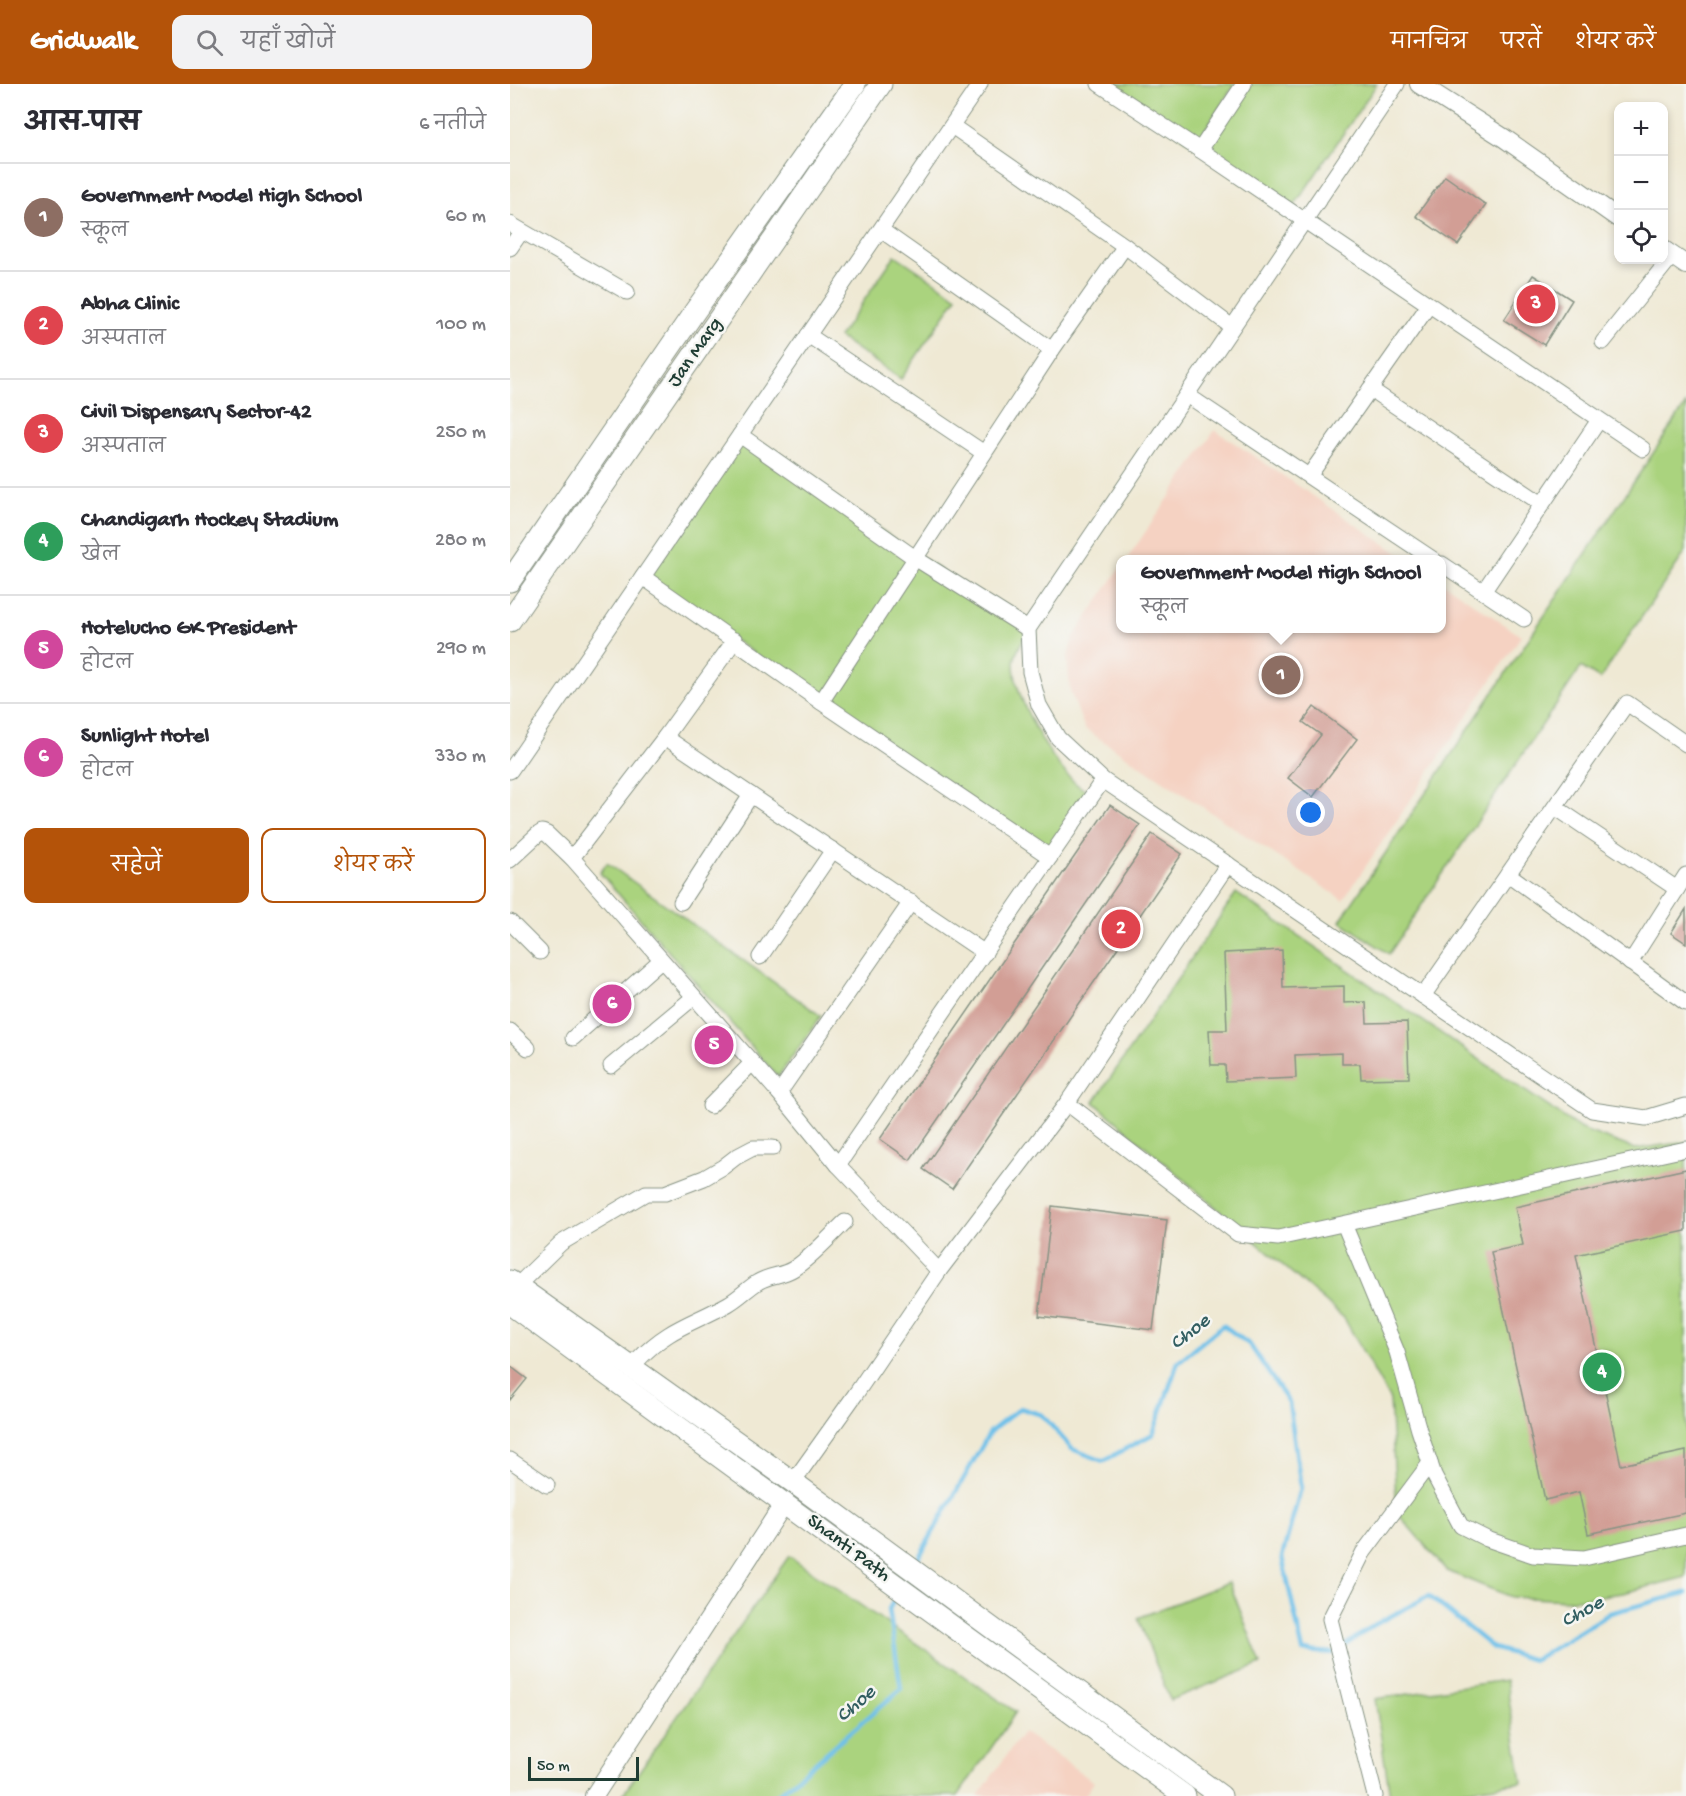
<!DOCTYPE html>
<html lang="hi">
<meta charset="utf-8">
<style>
body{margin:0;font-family:"Gochi Hand","Playpen Sans Deva",sans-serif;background:#f2f2f3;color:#2b2b33}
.controls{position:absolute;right:18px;top:18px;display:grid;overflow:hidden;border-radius:12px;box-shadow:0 3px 9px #0003}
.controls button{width:54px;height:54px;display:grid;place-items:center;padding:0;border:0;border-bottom:2px solid #e1e1e2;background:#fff;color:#2b2b33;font:30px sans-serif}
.scale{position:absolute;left:18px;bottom:15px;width:111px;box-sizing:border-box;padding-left:6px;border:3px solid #1f3d34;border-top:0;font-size:16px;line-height:21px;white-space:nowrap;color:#1f3d34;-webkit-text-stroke:4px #f6f6f2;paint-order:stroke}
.you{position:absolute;left:801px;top:729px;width:21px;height:21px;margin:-15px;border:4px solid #fff;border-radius:50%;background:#1a73e8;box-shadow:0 0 0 9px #1a73e833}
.badge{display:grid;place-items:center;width:39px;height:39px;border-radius:50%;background:#b45309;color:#fff;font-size:20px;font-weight:700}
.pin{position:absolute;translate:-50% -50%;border:3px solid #fff;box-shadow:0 2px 6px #0006}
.popup{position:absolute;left:606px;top:471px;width:330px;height:78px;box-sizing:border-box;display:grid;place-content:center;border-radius:12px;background:#fff;filter:drop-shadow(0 2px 4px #0005);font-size:20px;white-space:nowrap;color:#7c7c81}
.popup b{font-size:22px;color:#2b2b33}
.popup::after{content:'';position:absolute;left:50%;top:100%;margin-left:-12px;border:12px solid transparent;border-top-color:#fff}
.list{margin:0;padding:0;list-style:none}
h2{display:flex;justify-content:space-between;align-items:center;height:78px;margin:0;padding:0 24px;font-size:26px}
h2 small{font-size:20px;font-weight:400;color:#7c7c81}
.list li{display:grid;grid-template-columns:39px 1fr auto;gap:18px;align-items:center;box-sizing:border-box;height:108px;padding:0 24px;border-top:2px solid #e1e1e2}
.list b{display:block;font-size:22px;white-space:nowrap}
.list p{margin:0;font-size:20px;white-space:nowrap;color:#7c7c81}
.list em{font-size:20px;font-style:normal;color:#7c7c81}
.actions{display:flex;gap:12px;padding:18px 24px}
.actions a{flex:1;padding:14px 0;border:2px solid #b45309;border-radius:12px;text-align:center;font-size:21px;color:#b45309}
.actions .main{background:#b45309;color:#fff}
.icon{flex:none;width:33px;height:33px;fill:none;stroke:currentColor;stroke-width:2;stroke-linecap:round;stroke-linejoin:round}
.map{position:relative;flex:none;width:1176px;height:1712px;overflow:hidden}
header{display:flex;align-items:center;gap:36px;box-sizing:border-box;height:84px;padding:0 30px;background:#b45309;color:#fff}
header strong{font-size:28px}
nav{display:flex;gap:33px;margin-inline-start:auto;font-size:21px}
.search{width:420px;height:54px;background:#f2f2f3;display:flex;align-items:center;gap:15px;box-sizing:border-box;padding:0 21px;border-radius:12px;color:#7c7c81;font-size:22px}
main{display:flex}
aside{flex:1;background:#fff}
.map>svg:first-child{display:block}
.built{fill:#f5d2c2}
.green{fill:#aad37e;stroke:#648859;stroke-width:1.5}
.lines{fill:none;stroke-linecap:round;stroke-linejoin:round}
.stream{stroke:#6dc0e9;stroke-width:4.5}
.building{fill:#d29e95}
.minor-casing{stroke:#879384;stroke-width:17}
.tertiary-casing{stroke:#879384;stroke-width:20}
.secondary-casing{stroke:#879384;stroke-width:23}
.minor{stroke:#fff;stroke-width:15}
.tertiary{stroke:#fff;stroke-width:18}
.secondary{stroke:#fff;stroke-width:21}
.labels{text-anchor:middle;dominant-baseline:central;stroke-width:5;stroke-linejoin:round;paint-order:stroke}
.street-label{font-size:20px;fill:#1f3d34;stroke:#f6f6f2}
.water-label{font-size:21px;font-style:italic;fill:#325e61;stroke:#f6f6f2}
</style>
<header>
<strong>Gridwalk</strong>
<div class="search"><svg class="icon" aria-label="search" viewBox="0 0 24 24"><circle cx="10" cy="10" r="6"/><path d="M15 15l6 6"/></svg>यहाँ खोजें</div>
<nav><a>मानचित्र</a><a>परतें</a><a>शेयर करें</a></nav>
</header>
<main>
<aside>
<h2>आस-पास<small>6 नतीजे</small></h2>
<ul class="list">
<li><span class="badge" style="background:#8d6e63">1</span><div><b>Government Model High School</b><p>स्कूल</p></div><em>60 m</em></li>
<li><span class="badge" style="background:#e0444e">2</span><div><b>Abha Clinic</b><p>अस्पताल</p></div><em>100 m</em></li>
<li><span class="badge" style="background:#e0444e">3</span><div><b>Civil Dispensary Sector-42</b><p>अस्पताल</p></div><em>250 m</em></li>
<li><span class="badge" style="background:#2e9e5b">4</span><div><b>Chandigarh Hockey Stadium</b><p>खेल</p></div><em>280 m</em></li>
<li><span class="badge" style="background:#d1479c">5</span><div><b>Hotelucho GK President</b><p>होटल</p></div><em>290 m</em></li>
<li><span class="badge" style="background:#d1479c">6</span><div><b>Sunlight Hotel</b><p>होटल</p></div><em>330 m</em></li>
</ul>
<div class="actions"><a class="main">सहेजें</a><a>शेयर करें</a></div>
</aside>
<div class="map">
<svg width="1176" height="1712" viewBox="0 0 1176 1712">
<rect width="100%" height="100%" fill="#f6f6f2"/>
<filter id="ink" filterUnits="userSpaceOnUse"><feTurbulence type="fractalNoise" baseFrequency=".0167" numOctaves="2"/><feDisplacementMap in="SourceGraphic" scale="12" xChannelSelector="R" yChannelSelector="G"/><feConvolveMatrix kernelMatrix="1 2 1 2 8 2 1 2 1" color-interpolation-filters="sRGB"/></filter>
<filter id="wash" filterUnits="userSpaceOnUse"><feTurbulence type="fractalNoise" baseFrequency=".008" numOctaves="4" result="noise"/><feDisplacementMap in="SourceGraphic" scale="24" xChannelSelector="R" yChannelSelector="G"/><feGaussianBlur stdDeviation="1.35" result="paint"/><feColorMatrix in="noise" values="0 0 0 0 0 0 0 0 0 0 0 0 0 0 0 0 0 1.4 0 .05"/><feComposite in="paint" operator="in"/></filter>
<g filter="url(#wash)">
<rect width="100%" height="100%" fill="#efe9d4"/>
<g class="built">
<polygon points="705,346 897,475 898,475 617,475"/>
<polygon points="610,484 610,544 932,544 932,498 1011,552 833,816 575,645 560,607 557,575 563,554"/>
<polygon points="513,1648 584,1698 575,1712 468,1712"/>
</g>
<g class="green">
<polygon points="602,0 725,0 684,62"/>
<polygon points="740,0 867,0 780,128 695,69"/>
<polygon points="385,171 447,213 391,295 329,253"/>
<polygon points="1176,320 1176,467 1090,595 1071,583 879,870 830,837"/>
<path d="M230,351L518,545C514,555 504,570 504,579C504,614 539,674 564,698C569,703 577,707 583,711L540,773L133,493Z"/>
<polygon points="97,779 311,932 268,993 90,789"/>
<polygon points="726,809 1071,1045 1125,1065 1176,1058 1176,1493 1113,1509 1059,1516 1001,1513 937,1487 887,1429 880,1316 834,1234 584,1018"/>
<polygon points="279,1472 506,1628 448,1712 112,1712"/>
<polygon points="719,1498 751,1580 660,1616 628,1534"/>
<polygon points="996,1596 1012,1698 916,1712 880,1712 865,1615"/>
</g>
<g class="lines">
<g class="stream">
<polyline points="405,1480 480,1348 510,1324 532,1331 562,1365 593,1377 643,1350 668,1278 713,1241 740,1261 779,1319 791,1404 772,1473 793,1567 824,1569 864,1541 919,1512 983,1564 1024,1576 1100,1529 1176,1509"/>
<polyline points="266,1712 391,1605 379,1525 389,1508"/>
</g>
</g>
<g id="blocks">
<g class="building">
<polygon points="935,92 976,121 948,161 906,132"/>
<polygon points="1023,191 1062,216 1034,261 994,236"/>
<polygon points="804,623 847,655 803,713 778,694 811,651 793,638"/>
<polygon points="600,721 630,741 400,1076 370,1055"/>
<polygon points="642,750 672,770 442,1105 413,1085"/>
<polygon points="1176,825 1176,859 1161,849"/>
<polygon points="772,866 773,904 834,902 834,919 856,918 857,939 897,938 899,994 851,995 850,980 832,980 832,969 785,971 786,994 716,997 715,981 701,981 699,946 717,946 714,869"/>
<polygon points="1176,1085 1176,1147 1066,1171 1111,1381 1176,1367 1176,1429 1078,1450 1069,1408 1035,1416 981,1168 1013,1161 1005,1123"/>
<polygon points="542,1122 657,1136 643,1246 529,1232"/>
<polygon points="0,1282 17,1295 0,1316"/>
</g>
</g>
</g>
<g filter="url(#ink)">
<use href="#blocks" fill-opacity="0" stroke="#879384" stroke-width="1.5"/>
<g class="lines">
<g class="minor-casing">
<g id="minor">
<polyline points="589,0 690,66 1133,365"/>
<polyline points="887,0 518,545 520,588 529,621 548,654 593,696 1082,1026 1136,1034 1176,1022"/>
<polyline points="442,42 615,162 722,243"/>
<polyline points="690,66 734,0"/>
<polyline points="0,140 117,208"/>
<polyline points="371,146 542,266"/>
<polyline points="0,164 11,148"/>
<polyline points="298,251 474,369"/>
<polyline points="1093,258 1162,172"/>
<polyline points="860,305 1032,420"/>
<polyline points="677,311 924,476"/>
<polyline points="230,351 405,474 518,545"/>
<polyline points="799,392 919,221"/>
<polyline points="932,480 1014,535"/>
<polyline points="133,493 311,618 540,773"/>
<polyline points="973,508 1089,336"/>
<polyline points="311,618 542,266 615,162"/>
<polyline points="155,653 475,869"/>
<polyline points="0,687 470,0"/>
<polyline points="1045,723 1167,805"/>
<polyline points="62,774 155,653 225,556"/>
<polyline points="0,776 27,751 32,748 37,750 62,774 269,1009 328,1081 429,1187"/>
<polyline points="998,790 1176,919"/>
<polyline points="171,818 241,711"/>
<polyline points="0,838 30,868"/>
<polyline points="250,873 323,766"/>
<polyline points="1120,879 1176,791"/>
<polyline points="913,912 1117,619 1176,660"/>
<polyline points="0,947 18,964"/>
<polyline points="63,954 151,876"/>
<polyline points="101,982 184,913"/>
<polyline points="269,1009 401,818"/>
<polyline points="557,1019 728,1150 768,1154 1176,1065"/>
<polyline points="200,1022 242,979"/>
<polyline points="328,1081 593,696"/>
<polyline points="834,1140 887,1268 909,1346 924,1391 951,1442 977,1455 1023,1471 1074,1474 1176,1451"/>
<polyline points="14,1195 51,1159 136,1109 155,1109 194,1094 213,1083 226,1073 243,1064 263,1064"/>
<path d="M128,1276C158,1244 182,1240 218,1220C229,1214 238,1204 248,1198C259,1191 272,1192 283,1185C302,1173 318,1154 335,1138"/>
<polyline points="0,1376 37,1401"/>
<polyline points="283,1398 345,1311 429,1187 557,1019 718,780"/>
<polyline points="865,1712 820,1535 853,1469 920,1379"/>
</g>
</g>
<g class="tertiary-casing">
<g id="tertiary">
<polyline points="909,0 994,54 1108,134"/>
<polyline points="1154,166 1176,181"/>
<polyline points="84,1712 275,1418"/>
</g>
</g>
<g class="secondary-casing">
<g id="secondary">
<polyline points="0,497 185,227 345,0"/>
<polyline points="0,537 371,0"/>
<polyline points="0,1197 283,1398 711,1712"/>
<path d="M0,1220C226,1383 451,1547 675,1712"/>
</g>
</g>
<use href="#minor" class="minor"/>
<use href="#tertiary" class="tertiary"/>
<use href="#secondary" class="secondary"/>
</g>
</g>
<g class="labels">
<g class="street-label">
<text transform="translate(186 269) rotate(-55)">Jan Marg</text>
<text transform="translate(338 1465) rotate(37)">Shanti Path</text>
</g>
<g class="water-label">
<text transform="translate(681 1249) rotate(-38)">Choe</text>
<text transform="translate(1073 1529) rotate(-29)">Choe</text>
<text transform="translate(347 1621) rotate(-41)">Choe</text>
</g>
</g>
</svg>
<div class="controls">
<button>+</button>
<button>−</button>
<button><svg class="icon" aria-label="locate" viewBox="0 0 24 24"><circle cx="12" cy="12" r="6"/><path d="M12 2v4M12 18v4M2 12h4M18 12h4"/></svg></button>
</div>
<div class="scale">50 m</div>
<div class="you"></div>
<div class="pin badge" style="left:771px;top:591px;background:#8d6e63">1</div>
<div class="popup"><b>Government Model High School</b>स्कूल</div>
<div class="pin badge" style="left:611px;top:845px;background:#e0444e">2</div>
<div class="pin badge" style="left:1026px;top:220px;background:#e0444e">3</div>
<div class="pin badge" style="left:1092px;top:1288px;background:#2e9e5b">4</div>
<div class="pin badge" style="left:204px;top:961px;background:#d1479c">5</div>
<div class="pin badge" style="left:102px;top:920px;background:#d1479c">6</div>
</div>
</main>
